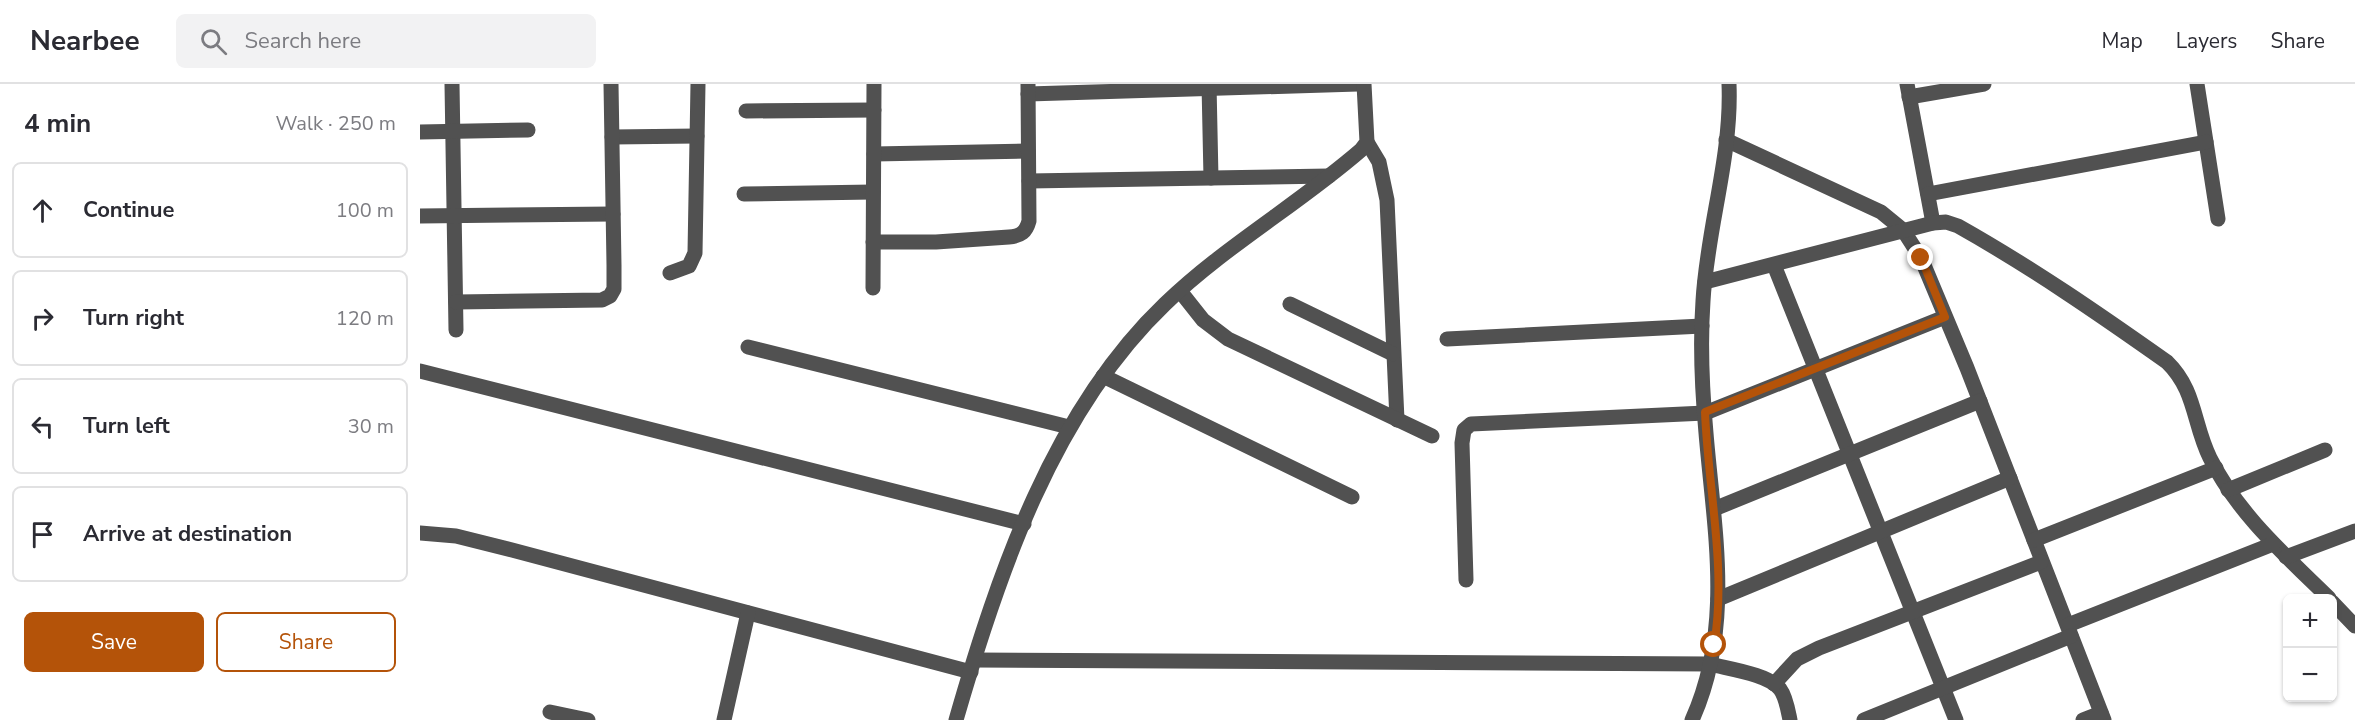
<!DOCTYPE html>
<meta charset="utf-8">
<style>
body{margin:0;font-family:"Nunito Sans",sans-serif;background:#f2f2f3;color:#2b2b33}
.controls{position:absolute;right:18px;bottom:18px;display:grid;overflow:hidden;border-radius:9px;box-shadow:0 2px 4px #0004}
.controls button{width:54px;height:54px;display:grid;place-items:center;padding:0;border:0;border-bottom:2px solid #e1e1e2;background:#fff;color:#2b2b33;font:30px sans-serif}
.stop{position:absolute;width:18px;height:18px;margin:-14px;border:4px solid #b45309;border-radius:50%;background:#fff}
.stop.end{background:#b45309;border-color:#fff;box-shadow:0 2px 6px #0008}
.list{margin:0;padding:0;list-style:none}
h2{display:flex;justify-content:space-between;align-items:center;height:78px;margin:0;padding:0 24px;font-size:26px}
h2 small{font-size:20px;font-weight:400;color:#7c7c81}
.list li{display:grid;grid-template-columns:39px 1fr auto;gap:18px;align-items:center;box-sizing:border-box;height:96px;margin:0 12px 12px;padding:0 12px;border:2px solid #e1e1e2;border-radius:9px}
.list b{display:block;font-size:22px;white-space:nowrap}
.list em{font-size:20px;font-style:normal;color:#7c7c81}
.actions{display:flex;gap:12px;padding:18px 24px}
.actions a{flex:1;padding:14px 0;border:2px solid #b45309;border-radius:9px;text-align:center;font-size:21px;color:#b45309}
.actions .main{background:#b45309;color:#fff}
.icon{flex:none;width:33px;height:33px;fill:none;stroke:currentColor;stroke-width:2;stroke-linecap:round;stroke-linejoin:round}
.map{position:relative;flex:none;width:1935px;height:636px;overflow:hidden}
header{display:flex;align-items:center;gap:36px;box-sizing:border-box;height:84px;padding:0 30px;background:#fff;border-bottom:2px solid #e1e1e2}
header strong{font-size:28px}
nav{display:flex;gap:33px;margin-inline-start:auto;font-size:21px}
.search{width:420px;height:54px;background:#f2f2f3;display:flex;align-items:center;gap:15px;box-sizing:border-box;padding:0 21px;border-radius:9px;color:#7c7c81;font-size:22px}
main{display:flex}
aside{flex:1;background:#fff}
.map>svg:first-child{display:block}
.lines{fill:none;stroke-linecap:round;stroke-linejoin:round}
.minor{stroke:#515151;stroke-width:15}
.route{stroke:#b45309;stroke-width:8}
</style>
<header>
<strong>Nearbee</strong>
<div class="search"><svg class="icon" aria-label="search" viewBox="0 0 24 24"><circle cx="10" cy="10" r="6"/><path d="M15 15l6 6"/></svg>Search here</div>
<nav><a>Map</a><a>Layers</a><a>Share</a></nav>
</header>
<main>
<aside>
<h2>4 min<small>Walk · 250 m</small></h2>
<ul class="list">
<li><svg class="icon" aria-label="ahead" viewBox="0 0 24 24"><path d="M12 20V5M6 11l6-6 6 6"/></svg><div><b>Continue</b></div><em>100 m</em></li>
<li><svg class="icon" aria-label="right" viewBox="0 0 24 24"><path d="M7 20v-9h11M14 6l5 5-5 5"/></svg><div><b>Turn right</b></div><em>120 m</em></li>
<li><svg class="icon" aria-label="left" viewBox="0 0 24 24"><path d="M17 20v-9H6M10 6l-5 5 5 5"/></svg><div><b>Turn left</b></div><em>30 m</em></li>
<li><svg class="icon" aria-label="arrive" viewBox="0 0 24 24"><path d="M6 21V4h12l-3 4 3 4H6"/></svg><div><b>Arrive at destination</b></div></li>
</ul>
<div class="actions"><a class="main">Save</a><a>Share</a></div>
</aside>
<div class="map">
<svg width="1935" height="636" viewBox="0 0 1935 636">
<rect width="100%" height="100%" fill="#fff"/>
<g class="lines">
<g class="minor">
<polyline points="32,0 36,246"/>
<polyline points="789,0 791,94"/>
<polyline points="1487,0 1513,139"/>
<polyline points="1777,0 1798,135"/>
<polyline points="608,10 938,0"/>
<polyline points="1489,13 1564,0"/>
<polyline points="326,27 454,26"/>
<polyline points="0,48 108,46"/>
<polyline points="192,53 277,52"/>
<polyline points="1306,56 1461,128 1483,146 1501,174 1547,284 1684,636"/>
<polyline points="947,58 959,78 967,116 977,336"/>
<polyline points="454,70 608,67"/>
<polyline points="609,97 909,92"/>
<polyline points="324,110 453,108"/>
<polyline points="1508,110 1786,58"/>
<polyline points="0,132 193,130"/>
<path d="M453,158H516L589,153C601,152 606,148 609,137L608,0"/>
<polyline points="1354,181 1536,636"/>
<polyline points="250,189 269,182 275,169 278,0"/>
<path d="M1285,198L1513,139L1526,138L1538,142C1611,183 1679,230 1747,278C1776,306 1773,340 1790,374C1818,430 1865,471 1909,514"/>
<polyline points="453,204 454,0"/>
<polyline points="760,207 783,236 808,255 1012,352"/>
<polyline points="36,218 182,216 190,212 194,205 194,181 191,0"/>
<polyline points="870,220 973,270"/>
<polyline points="1027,255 1282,242"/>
<polyline points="328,263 649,343"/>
<polyline points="0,287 604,440"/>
<polyline points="683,292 932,413"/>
<polyline points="1808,406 1905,366"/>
<polyline points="1294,425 1560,317"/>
<polyline points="0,449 36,452 92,466 551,588"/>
<polyline points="1614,456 1796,384"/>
<polyline points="1866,473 1935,447"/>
<polyline points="1046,496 1042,359 1044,346 1051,340 1285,329 1525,233"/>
<polyline points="1298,515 1590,394"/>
<polyline points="1912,518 1935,542"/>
<polyline points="1648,541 1853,460"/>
<path d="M555,576L1290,580C1309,585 1348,590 1360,605C1366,613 1368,626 1370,636"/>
<polyline points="1354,600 1377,575 1399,564 1621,478"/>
<polyline points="130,628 168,636"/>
<polyline points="304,636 328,529"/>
<path d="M536,636C578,490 633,327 745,220C805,162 879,120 941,66L947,58L944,0"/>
<path d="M1272,636C1314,543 1294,446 1286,349C1282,305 1280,260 1283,217C1287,144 1312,73 1309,0"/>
<polyline points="1444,636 1651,552"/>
<polyline points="1663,636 1681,629"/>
</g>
</g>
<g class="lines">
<path class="route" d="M1294,561C1307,486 1288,404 1285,328L1525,233L1501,174"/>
</g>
</svg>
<div class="controls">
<button>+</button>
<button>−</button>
</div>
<div class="stop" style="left:1294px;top:561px"></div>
<div class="stop end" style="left:1501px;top:174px"></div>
</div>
</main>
